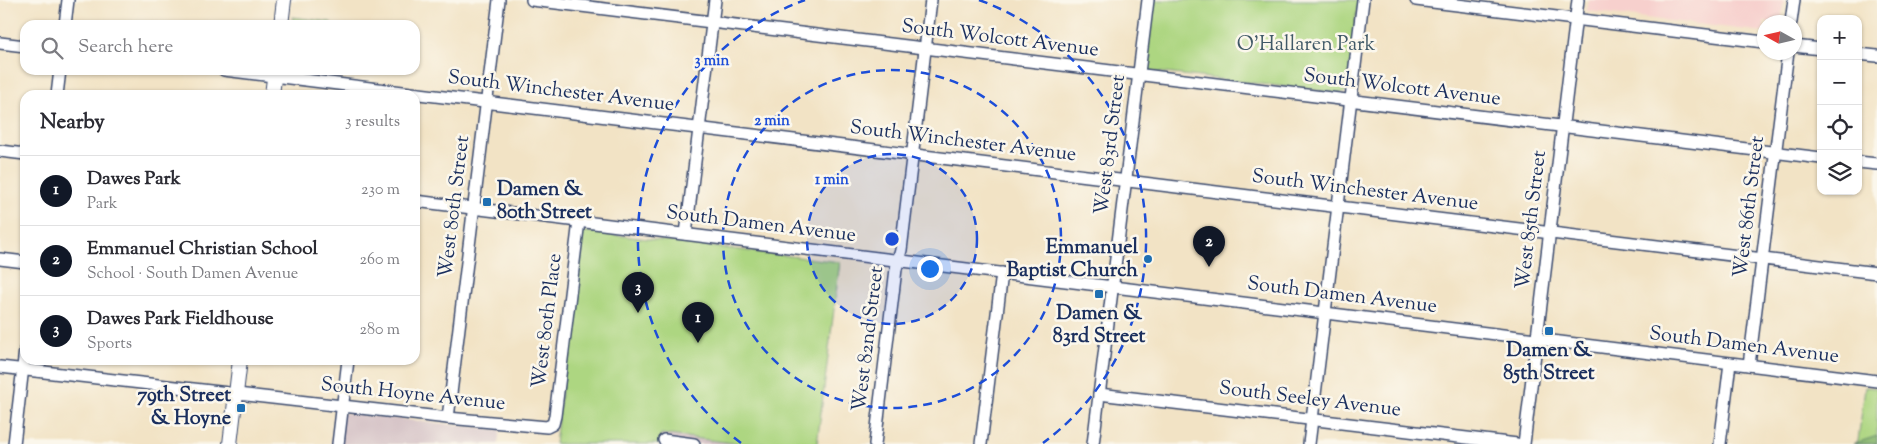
<!DOCTYPE html>
<meta charset="utf-8">
<style>
:root{--surface:#fff;--page:#f2f2f3;--text:#2b2b33;--muted:#7c7c81;--line:#e1e1e2;--accent:#111827}
body{margin:0;font-family:"Sorts Mill Goudy",serif;background:var(--page);color:var(--text)}
.controls{position:absolute;right:15px;top:15px;display:grid;overflow:hidden;border-radius:10px;box-shadow:0 1px 4px #0004}
.controls button{width:45px;height:45px;display:grid;place-items:center;padding:0;border:0;border-bottom:1px solid var(--line);background:var(--surface);color:var(--text);font:25px sans-serif}
.compass{position:absolute;left:1757px;top:15px;width:45px;height:45px;border-radius:50%;background:var(--surface);box-shadow:0 1px 4px #0004;rotate:278deg}
.you{position:absolute;left:929px;top:268px;width:18px;height:18px;margin:-12px;border:4px solid #fff;border-radius:50%;background:#1a73e8;box-shadow:0 0 0 8px #1a73e833}
.badge{display:grid;place-items:center;width:32px;height:32px;border-radius:50%;background:var(--accent);color:#fff;font-size:16px;font-weight:700}
.pin{position:absolute;translate:-50% -41px;filter:drop-shadow(0 1px 2px #0008)}
.pin::after{content:'';position:absolute;top:26px;width:18px;height:15px;background:inherit;clip-path:polygon(0 0,100% 0,50% 100%)}
.list{margin:0;padding:0;list-style:none}
h2{display:flex;justify-content:space-between;align-items:center;height:65px;margin:0;padding:0 20px;font-size:21px}
h2 small{font-size:16px;font-weight:400;color:var(--muted)}
.list li{display:grid;grid-template-columns:32px 1fr auto;gap:15px;align-items:center;box-sizing:border-box;height:70px;padding:0 20px;border-top:1px solid var(--line)}
.list b{display:block;font-size:19px;white-space:nowrap}
.list p{margin:0;font-size:16px;white-space:nowrap;color:var(--muted)}
.list em{font-size:16px;font-style:normal;color:var(--muted)}
.icon{flex:none;width:28px;height:28px;fill:none;stroke:currentColor;stroke-width:2;stroke-linecap:round;stroke-linejoin:round}
.map{position:relative;flex:none;width:1877px;height:444px;overflow:hidden}
.search{position:absolute;background:var(--surface);box-shadow:0 1px 4px #0004;left:20px;top:20px;width:400px;height:55px;display:flex;align-items:center;gap:12px;box-sizing:border-box;padding:0 18px;border-radius:15px;color:var(--muted);font-size:19px}
.panel{position:absolute;background:var(--surface);box-shadow:0 1px 4px #0004;left:20px;top:90px;width:400px;height:275px;border-radius:15px}
.map>svg:first-child{display:block}
.built{fill:#f7d0cd}
.industrial{fill:#d2bec3}
.green{fill:#add681;stroke:#648270}
.forest{fill:#8ab76f;stroke:#527366}
.lines{fill:none;stroke-linecap:round;stroke-linejoin:round}
.minor-casing{stroke:#3b4a6d;stroke-width:14}
.major-casing{stroke:#3b4a6d;stroke-width:16}
.minor{stroke:#fff;stroke-width:11}
.major{stroke:#fff;stroke-width:14}
.ring{fill:none;stroke:#1d4ed8;stroke-width:2.5;stroke-dasharray:9 6}
.poi-dot{fill:#1f6fb2;stroke:#fbf7ec;stroke-width:2}
.labels{text-anchor:middle;dominant-baseline:central;stroke-width:5;stroke-linejoin:round;paint-order:stroke}
.street-label{font-size:20px;fill:#1b2f5e;stroke:#fbf7ec}
.park-label{font-size:20px;fill:#405967;stroke:#fbf7ec}
.poi-label{font-size:20px;font-weight:bold;fill:#1b2f5e;stroke:#fbf7ec;text-anchor:end}
.centre{fill:#1d4ed8;stroke:#fbf7ec;stroke-width:2.5}
.ring-label{font-size:15px;text-anchor:middle;font-weight:bold;fill:#1d4ed8;stroke:#fbf7ec;stroke-width:5;stroke-linejoin:round;paint-order:stroke}
</style>
<div class="map">
<svg width="1877" height="444" viewBox="0 0 1877 444">
<rect width="100%" height="100%" fill="#fbf7ec"/>
<filter id="ink" filterUnits="userSpaceOnUse"><feTurbulence type="fractalNoise" baseFrequency=".02" numOctaves="2"/><feDisplacementMap in="SourceGraphic" scale="10" xChannelSelector="R" yChannelSelector="G"/><feConvolveMatrix kernelMatrix="1 2 1 2 8 2 1 2 1" color-interpolation-filters="sRGB"/></filter>
<filter id="wash" filterUnits="userSpaceOnUse"><feTurbulence type="fractalNoise" baseFrequency=".0096" numOctaves="4" result="noise"/><feDisplacementMap in="SourceGraphic" scale="20" xChannelSelector="R" yChannelSelector="G"/><feGaussianBlur stdDeviation="1.12" result="paint"/><feColorMatrix in="noise" values="0 0 0 0 0 0 0 0 0 0 0 0 0 0 0 0 0 1.4 0 .05"/><feComposite in="paint" operator="in"/></filter>
<g filter="url(#wash)">
<rect width="100%" height="100%" fill="#f2e3c5"/>
<polygon class="built" points="1589,0 1784,0 1781,22 1764,22 1764,32 1587,11"/>
<g class="industrial">
<polygon points="335,412 500,430 498,444 331,444"/>
<polygon points="661,434 741,444 659,444"/>
</g>
<g class="green">
<polygon points="1151,0 1358,0 1347,90 1345,92 1340,93 1147,71 1144,69"/>
<polygon points="293,17 331,22 331,25 292,25"/>
<polygon points="581,231 840,262 817,444 741,444 661,434 659,444 555,444"/>
<polygon points="1865,387 1877,388 1877,444 1853,444 1858,441"/>
</g>
<polygon class="forest" points="1877,436 1877,444 1853,444"/>
</g>
<g filter="url(#ink)">
<g class="lines">
<g class="minor-casing">
<g id="minor">
<polyline points="532,0 1821,158"/>
<polyline points="1416,0 1764,42"/>
<polyline points="1791,22 1794,0"/>
<polyline points="65,25 68,0"/>
<polyline points="0,43 25,46"/>
<polyline points="1794,46 1821,49"/>
<polyline points="1858,54 1877,56"/>
<polyline points="224,70 1877,273"/>
<polyline points="57,95 60,70"/>
<polyline points="0,151 25,154"/>
<polyline points="1858,162 1877,164"/>
<polyline points="415,201 1877,381"/>
<polyline points="686,234 715,0"/>
<polyline points="0,259 25,262"/>
<polyline points="1749,365 1788,52"/>
<polyline points="0,367 448,418 547,427 553,424 555,416 579,221"/>
<polyline points="1099,394 1517,444"/>
<polyline points="448,418 499,0"/>
<polyline points="664,440 694,444"/>
<polyline points="14,444 25,350"/>
<polyline points="338,444 348,360"/>
<polyline points="875,444 896,269 901,250 931,0"/>
<polyline points="981,444 1002,273"/>
<polyline points="1093,444 1148,0"/>
<polyline points="1309,444 1363,0"/>
<polyline points="1524,444 1578,0"/>
<polyline points="1720,444 1730,363"/>
</g>
</g>
<g class="major-casing">
<g id="major">
<polyline points="281,25 284,0"/>
<polyline points="272,95 275,70"/>
<polyline points="230,444 240,360"/>
</g>
</g>
<use href="#minor" class="minor"/>
<use href="#major" class="major"/>
</g>
</g>
<circle cx="892" cy="239" r="85" fill="#1d4ed8" fill-opacity=".12"/>
<g class="ring">
<circle cx="892" cy="239" r="85"/>
<circle cx="892" cy="239" r="169"/>
<path d="M741 443A254 254 0 0 1 805 0M979 0A254 254 0 0 1 1043 443"/>
</g>
<g class="poi-dot">
<rect x="482" y="197" width="10" height="10" rx="2.5"/>
<circle cx="1148" cy="259" r="5"/>
<rect x="1094" y="289" width="10" height="10" rx="2.5"/>
<rect x="1544" y="326" width="10" height="10" rx="2.5"/>
<rect x="236" y="403" width="10" height="10" rx="2.5"/>
</g>
<g class="labels">
<g class="street-label">
<text transform="translate(1000 39) rotate(7)">South Wolcott Avenue</text>
<text transform="translate(1402 88) rotate(7)">South Wolcott Avenue</text>
<text transform="translate(561 92) rotate(7)">South Winchester Avenue</text>
<text transform="translate(963 142) rotate(7)">South Winchester Avenue</text>
<text transform="translate(1111 145) rotate(-83)">West 83rd Street</text>
<text transform="translate(1365 191) rotate(7)">South Winchester Avenue</text>
<text transform="translate(455 207) rotate(-83)">West 80th Street</text>
<text transform="translate(1750 207) rotate(-83)">West 86th Street</text>
<text transform="translate(1532 220) rotate(-83)">West 85th Street</text>
<text transform="translate(761 225) rotate(7)">South Damen Avenue</text>
<text transform="translate(1342 296) rotate(7)">South Damen Avenue</text>
<text transform="translate(548 321) rotate(-83)">West 80th Place</text>
<text transform="translate(869 339) rotate(-83)">West 82nd Street</text>
<text transform="translate(1744 346) rotate(7)">South Damen Avenue</text>
<text transform="translate(413 395) rotate(6)">South Hoyne Avenue</text>
<text transform="translate(1310 400) rotate(7)">South Seeley Avenue</text>
</g>
<g class="park-label">
<text x="1306" y="45">O'Hallaren Park</text>
</g>
<g class="poi-label">
<text x="497" y="190" text-anchor="start">Damen &amp;<tspan x="497" dy="23">80th Street</tspan></text>
<text x="1138" y="248">Emmanuel<tspan x="1138" dy="23">Baptist Church</tspan></text>
<text x="1099" y="314" text-anchor="middle">Damen &amp;<tspan x="1099" dy="23">83rd Street</tspan></text>
<text x="1549" y="351" text-anchor="middle">Damen &amp;<tspan x="1549" dy="23">85th Street</tspan></text>
<text x="231" y="396">79th Street<tspan x="231" dy="23">&amp; Hoyne</tspan></text>
</g>
</g>
<circle cx="892" cy="239" r="8" class="centre"/>
<g class="ring-label">
<text x="712" y="65">3 min</text>
<text x="772" y="125">2 min</text>
<text x="832" y="184">1 min</text>
</g>
</svg>
<div class="controls">
<button>+</button>
<button>−</button>
<button><svg class="icon" aria-label="locate" viewBox="0 0 24 24"><circle cx="12" cy="12" r="6"/><path d="M12 2v4M12 18v4M2 12h4M18 12h4"/></svg></button>
<button><svg class="icon" aria-label="layers" viewBox="0 0 24 24"><path d="M12 4l9 5-9 5-9-5zM3 14l9 5 9-5"/></svg></button>
</div>
<svg class="compass" viewBox="-18 -18 36 36"><path d="M0-13l5 13h-10z" fill="#e53935"/><path d="M0 13l5-13h-10z" fill="#7c7c81"/></svg>
<div class="you"></div>
<div class="pin badge" style="left:698px;top:343px">1</div>
<div class="pin badge" style="left:1209px;top:267px">2</div>
<div class="pin badge" style="left:638px;top:313px">3</div>
<div class="search"><svg class="icon" aria-label="search" viewBox="0 0 24 24"><circle cx="10" cy="10" r="6"/><path d="M15 15l6 6"/></svg>Search here</div>
<section class="panel">
<h2>Nearby<small>3 results</small></h2>
<ul class="list">
<li><span class="badge">1</span><div><b>Dawes Park</b><p>Park</p></div><em>230 m</em></li>
<li><span class="badge">2</span><div><b>Emmanuel Christian School</b><p>School · South Damen Avenue</p></div><em>260 m</em></li>
<li><span class="badge">3</span><div><b>Dawes Park Fieldhouse</b><p>Sports</p></div><em>280 m</em></li>
</ul>
</section>
</div>
